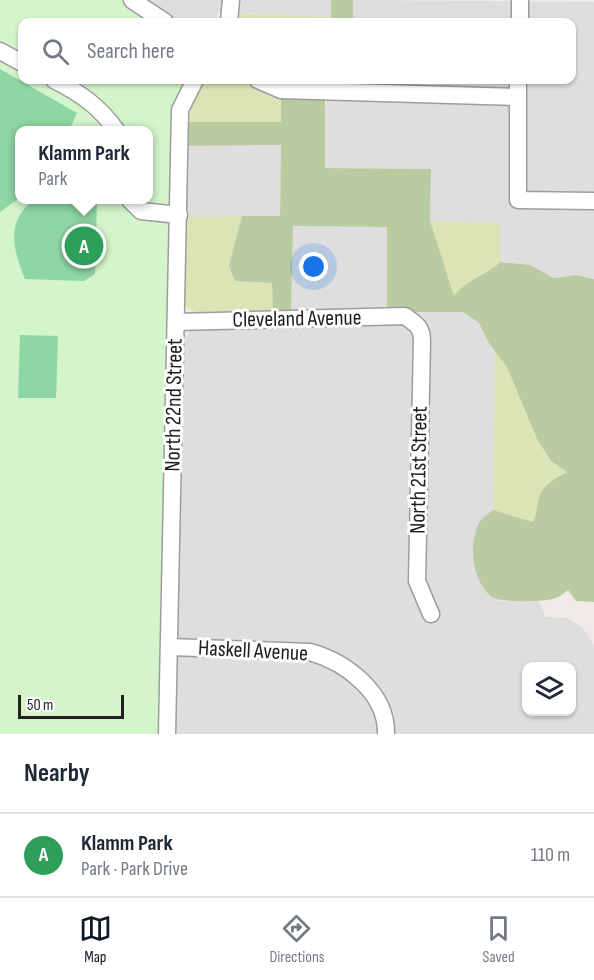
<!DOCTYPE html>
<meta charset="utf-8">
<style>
:root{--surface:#fff;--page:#f2f2f3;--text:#1f2937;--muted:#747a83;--line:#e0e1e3;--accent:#111827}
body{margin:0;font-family:"Sofia Sans Condensed",sans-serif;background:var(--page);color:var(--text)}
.controls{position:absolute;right:18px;bottom:18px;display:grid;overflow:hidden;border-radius:12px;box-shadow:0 2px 4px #0004}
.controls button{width:54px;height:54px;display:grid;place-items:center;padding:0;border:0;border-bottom:2px solid var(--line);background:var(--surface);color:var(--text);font:30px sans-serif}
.scale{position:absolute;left:18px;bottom:15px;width:106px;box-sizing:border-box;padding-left:6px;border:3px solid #202020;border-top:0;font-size:16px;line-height:21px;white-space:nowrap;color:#202020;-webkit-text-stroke:4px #fff;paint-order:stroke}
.you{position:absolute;left:314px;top:267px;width:21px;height:21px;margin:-15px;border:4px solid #fff;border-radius:50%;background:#1a73e8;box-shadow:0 0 0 9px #1a73e833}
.badge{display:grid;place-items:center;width:39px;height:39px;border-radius:50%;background:var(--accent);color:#fff;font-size:20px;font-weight:700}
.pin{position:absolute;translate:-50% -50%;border:3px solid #fff;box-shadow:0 2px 6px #0006}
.popup{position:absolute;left:15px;top:126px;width:138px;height:78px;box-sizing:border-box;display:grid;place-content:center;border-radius:12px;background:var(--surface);filter:drop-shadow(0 2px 4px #0005);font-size:20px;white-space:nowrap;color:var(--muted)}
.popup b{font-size:22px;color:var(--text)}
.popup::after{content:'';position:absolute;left:50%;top:100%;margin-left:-12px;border:12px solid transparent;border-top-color:var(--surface)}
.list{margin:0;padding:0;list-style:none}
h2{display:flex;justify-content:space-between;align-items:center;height:78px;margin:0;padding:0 24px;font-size:26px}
h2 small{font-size:20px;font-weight:400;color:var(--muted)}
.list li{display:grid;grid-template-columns:39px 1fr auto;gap:18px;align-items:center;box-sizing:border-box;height:84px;padding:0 24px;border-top:2px solid var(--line)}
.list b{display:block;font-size:22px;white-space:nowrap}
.list p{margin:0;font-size:20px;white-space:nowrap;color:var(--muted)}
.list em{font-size:20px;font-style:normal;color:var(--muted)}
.icon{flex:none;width:33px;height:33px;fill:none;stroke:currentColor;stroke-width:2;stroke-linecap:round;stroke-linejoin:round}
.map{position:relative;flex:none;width:594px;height:734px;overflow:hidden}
.search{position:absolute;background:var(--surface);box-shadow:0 2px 4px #0004;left:18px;right:18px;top:18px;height:66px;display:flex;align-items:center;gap:15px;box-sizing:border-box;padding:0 21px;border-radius:12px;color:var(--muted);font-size:22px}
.sheet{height:162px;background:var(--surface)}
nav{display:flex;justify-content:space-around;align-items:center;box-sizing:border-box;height:84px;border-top:2px solid var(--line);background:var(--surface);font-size:16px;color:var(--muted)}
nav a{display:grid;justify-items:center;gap:3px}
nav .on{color:var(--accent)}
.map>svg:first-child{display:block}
.residential{fill:#dedede;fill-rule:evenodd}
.grass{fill:#dae4b4}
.forest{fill:#bacba1}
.park{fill:#d4f4cb;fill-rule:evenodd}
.pitch{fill:#8fd6a5}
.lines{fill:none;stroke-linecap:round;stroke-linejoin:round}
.minor-casing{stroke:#9d9d9d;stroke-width:19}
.minor{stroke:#fff;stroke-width:16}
.labels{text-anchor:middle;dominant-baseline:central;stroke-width:6;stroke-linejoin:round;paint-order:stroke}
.street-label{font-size:22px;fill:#202020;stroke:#fff}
</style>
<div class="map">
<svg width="594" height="734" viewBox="0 0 594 734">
<rect width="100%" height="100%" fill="#f0ebe8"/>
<g class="residential">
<polygon points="144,0 331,0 331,17 218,12 216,22 174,22"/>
<polygon points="353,0 594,2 594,279 576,275 554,278 530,265 500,262 500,223 430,221 431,169 325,168 326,82 352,82 352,80 572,80 572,22 353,22"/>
<polygon points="281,145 280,216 186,217 187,146"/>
<path d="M293 226 388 227 387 312H463L479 323 495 350 493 510 480 522 499 601H539L545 617 567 618 583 628 594 645V734H174L183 340 193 328 290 329ZM526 666H572V712H526Z"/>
</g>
<g class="grass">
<polygon points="235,13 331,17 331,22 235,22"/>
<polygon points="204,80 242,80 281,98 281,122 189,122 192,104"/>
<polygon points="242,216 229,266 235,281 273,283 273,311 194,312 183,305 186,217"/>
<path d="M430 221 500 223V262C485 276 465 280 454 297Z"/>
<path d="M495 350 507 367 537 439 551 461 567 472C556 478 542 485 539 498 537 507 537 513 533 522L493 510Z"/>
</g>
<g class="forest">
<rect x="331" y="0" width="22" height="22"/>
<path d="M281 98 325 99V168L431 169 430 221 454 296C467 279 484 277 500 262L530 265 554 278 576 275 594 279V602L576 601 568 590C565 592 561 596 556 598 545 602 501 603 492 597 472 582 468 544 479 523 482 518 488 514 493 510L533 522C537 513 537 507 539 498 542 485 556 478 567 472L551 461 537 439 507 367 489 343 479 323 463 312H387V227L293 226 291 311H273L272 283 235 281 229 266 242 216H280L281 145 187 146 189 122H281Z"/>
</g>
<path class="park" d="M0 0H124L157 22H22V80H186L173 105 171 123 158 734H0ZM20 130H148V200H20Z"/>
<g class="pitch">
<polygon points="0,69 77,113 69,130 20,130 19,198 0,212"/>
<path d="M34 200H97L95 274 84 281 25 279C13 250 5 221 34 200Z"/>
<polygon points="20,335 58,336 56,398 18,398"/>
</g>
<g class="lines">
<g class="minor-casing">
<g id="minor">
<polyline points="132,0 165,22"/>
<polyline points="229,22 231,0"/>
<polyline points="520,22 520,0"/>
<polyline points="0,51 22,63"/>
<path d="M54 80C80 93 99 106 116 130"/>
<polyline points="258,80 281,90 517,97"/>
<polyline points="518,80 518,200 594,201"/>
<polyline points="130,200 141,211 179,215"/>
<path d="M176 322 405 316C416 324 422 327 422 341L417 581 431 614"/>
<path d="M170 647 310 652C346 662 387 693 386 734"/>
<polyline points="167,734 180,110 195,80"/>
</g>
</g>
<use href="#minor" class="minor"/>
</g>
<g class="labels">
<g class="street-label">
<text transform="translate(297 319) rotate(-1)">Cleveland Avenue</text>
<text transform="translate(174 405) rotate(-89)">North 22nd Street</text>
<text transform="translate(419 470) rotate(-89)">North 21st Street</text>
<text transform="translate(253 651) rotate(3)">Haskell Avenue</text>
</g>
</g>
</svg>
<div class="controls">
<button><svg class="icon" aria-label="layers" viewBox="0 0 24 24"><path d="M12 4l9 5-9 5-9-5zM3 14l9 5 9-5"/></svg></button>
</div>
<div class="scale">50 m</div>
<div class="you"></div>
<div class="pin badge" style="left:84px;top:246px;background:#2e9e5b">A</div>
<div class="popup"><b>Klamm Park</b>Park</div>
<div class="search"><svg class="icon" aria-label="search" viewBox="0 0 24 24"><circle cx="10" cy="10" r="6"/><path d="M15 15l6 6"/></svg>Search here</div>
</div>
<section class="sheet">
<h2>Nearby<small></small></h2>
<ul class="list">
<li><span class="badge" style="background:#2e9e5b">A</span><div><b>Klamm Park</b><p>Park · Park Drive</p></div><em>110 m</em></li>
</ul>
</section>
<nav>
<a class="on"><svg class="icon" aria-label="map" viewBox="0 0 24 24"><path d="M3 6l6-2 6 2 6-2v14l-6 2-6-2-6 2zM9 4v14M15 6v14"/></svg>Map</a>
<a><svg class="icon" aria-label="directions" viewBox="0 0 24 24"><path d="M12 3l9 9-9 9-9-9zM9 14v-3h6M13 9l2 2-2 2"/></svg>Directions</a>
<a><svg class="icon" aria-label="saved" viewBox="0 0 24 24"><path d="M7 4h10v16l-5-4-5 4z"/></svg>Saved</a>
</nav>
